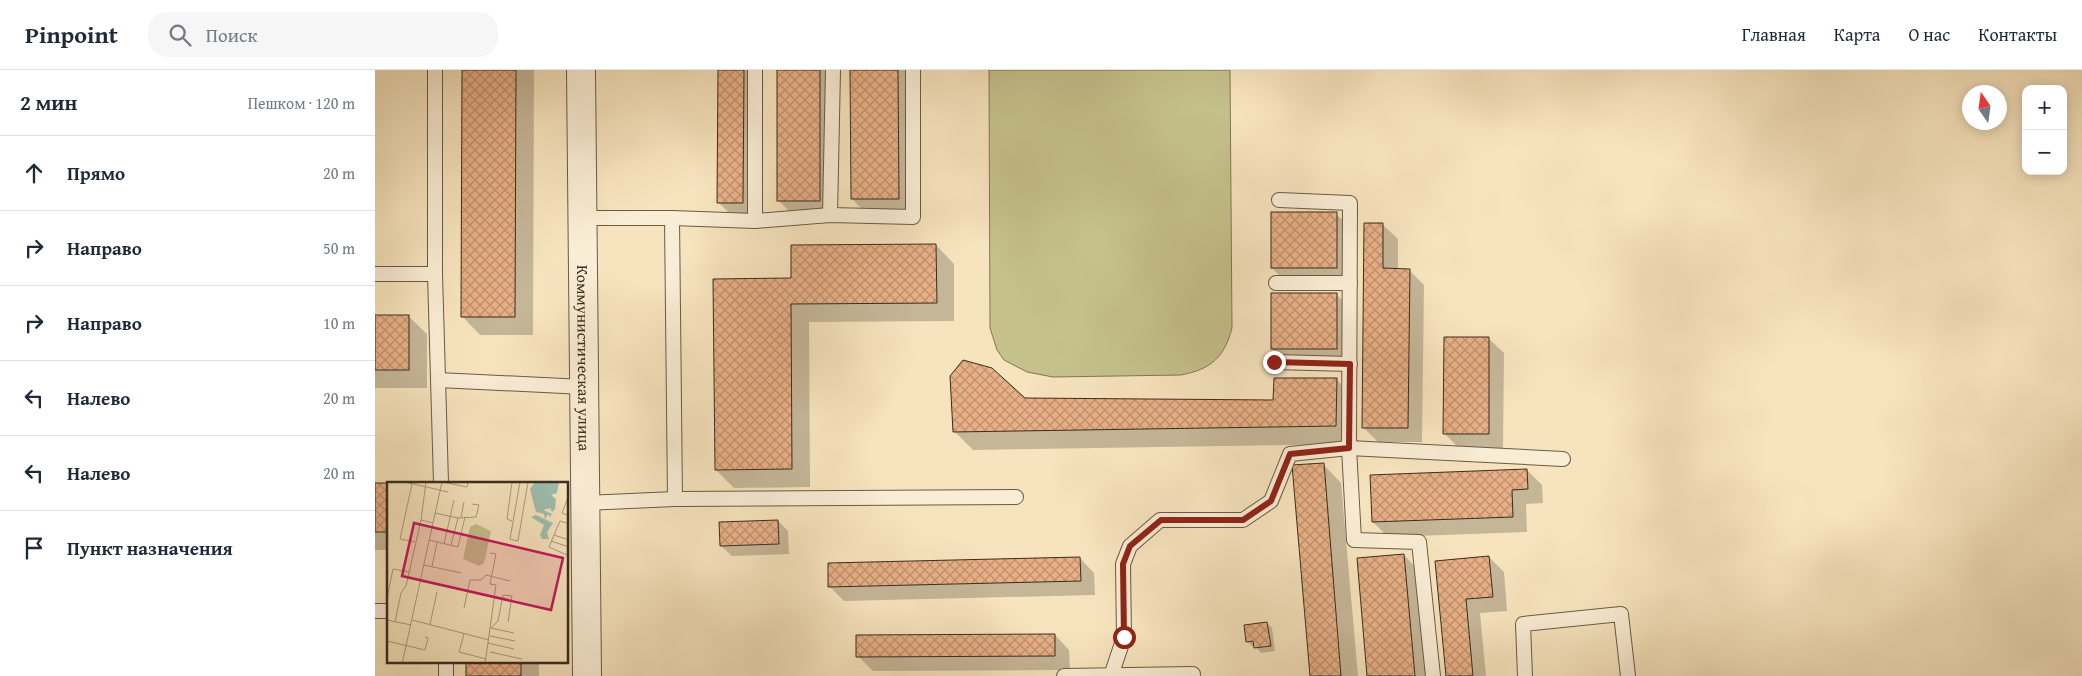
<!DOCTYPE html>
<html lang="ru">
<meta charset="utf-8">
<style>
:root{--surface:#fff;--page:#f6f6f7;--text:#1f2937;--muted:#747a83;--line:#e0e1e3}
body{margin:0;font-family:"Gentium Book Plus",serif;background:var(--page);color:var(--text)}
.controls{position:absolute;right:15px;top:15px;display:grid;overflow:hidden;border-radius:10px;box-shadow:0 2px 12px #0003}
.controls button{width:45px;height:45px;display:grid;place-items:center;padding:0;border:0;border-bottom:1px solid var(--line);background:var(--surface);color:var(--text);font:25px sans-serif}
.compass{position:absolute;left:1587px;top:15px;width:45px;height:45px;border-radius:50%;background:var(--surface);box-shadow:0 2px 12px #0003;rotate:347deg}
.stop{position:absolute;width:15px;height:15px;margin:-11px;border:4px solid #8f2418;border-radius:50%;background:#fff}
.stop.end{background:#8f2418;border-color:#fff;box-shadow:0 1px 5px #0008}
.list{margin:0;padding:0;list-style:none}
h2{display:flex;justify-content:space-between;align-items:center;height:65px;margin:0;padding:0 20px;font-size:21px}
h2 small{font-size:16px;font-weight:400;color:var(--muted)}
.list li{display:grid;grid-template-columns:32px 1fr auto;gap:15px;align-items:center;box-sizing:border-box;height:75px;padding:0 20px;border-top:1px solid var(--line)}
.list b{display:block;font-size:19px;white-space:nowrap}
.list em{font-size:16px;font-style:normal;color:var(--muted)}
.icon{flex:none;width:28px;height:28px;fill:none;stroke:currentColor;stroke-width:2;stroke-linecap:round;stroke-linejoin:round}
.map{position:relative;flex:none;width:1707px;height:606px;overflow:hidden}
header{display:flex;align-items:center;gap:30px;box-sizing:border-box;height:70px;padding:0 25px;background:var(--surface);border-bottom:1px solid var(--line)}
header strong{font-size:24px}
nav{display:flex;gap:28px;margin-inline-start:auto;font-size:18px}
.search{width:350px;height:45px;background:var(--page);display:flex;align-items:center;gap:12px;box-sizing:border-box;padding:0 18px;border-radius:20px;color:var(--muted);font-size:19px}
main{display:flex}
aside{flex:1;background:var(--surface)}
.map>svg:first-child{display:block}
.green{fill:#c5c18c;stroke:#807754}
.shadow{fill:#0003}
.building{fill:url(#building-cross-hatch);stroke:#3a2d1c}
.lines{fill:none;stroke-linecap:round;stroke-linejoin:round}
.service-casing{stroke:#695b44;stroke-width:16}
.tertiary-casing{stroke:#695b44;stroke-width:30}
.service{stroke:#faedd5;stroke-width:14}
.tertiary{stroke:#faedd5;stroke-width:28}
.route{stroke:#8f2418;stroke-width:6}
.labels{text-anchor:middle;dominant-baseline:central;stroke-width:5;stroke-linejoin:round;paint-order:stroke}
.street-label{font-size:16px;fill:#3a2d1c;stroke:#faedd5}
.inset-road{fill:none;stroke:#ab9b7d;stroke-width:1}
.view{fill:#c2185b;fill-opacity:0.15;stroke:#c2185b;stroke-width:2.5}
.inset-edge{fill:none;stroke:#3a2d1c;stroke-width:2.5}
</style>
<header>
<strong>Pinpoint</strong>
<div class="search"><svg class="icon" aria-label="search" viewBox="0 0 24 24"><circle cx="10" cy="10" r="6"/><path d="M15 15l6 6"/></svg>Поиск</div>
<nav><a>Главная</a><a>Карта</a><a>О нас</a><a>Контакты</a></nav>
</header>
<main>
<aside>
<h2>2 мин<small>Пешком · 120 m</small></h2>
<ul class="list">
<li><svg class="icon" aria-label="ahead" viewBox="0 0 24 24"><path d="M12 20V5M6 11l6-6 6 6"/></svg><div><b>Прямо</b></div><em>20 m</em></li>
<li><svg class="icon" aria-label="right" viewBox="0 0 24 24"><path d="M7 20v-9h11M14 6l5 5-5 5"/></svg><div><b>Направо</b></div><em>50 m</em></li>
<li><svg class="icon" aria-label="right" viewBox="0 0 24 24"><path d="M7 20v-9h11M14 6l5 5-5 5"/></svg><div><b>Направо</b></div><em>10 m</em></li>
<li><svg class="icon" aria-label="left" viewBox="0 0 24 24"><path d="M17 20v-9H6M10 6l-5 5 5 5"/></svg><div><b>Налево</b></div><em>20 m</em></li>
<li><svg class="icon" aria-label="left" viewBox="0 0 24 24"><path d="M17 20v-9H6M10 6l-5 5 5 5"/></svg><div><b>Налево</b></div><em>20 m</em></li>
<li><svg class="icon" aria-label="arrive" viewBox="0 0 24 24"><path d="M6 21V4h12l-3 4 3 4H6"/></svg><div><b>Пункт назначения</b></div></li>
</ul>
</aside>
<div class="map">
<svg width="1707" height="606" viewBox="0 0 1707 606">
<defs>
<pattern id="building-cross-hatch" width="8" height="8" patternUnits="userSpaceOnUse" patternTransform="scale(1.25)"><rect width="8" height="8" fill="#e9b086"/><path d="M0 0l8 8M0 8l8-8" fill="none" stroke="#be906d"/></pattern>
</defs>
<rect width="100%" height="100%" fill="#f7e4be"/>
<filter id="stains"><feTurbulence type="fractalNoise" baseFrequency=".004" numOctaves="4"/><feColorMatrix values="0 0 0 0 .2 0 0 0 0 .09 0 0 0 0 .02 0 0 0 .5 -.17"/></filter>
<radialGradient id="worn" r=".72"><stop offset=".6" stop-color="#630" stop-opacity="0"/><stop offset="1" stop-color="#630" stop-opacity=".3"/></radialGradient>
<path class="green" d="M614 0H855L857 258C849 288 836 299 806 305L678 307 652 302 629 290 622 280 615 258Z"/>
<g class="shadow">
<polygon points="88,0 159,0 158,265 105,265 87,246"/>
<polygon points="345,0 383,0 382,148 358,147 343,132"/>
<polygon points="404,0 463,0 463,149 422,149 403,130"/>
<polygon points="476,0 541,0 542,147 495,147 477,129"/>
<polygon points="961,144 976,158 976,213 912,213 897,198"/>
<polygon points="1008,155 1023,169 1023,200 1034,200 1049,215 1047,372 1003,372 988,357"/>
<polygon points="561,175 579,194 579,251 434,252 435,417 359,418 341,400 417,209"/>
<polygon points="961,224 976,239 976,294 912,293 897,279"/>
<polygon points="0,246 33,246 52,264 52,318 0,318"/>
<polygon points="1114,269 1129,283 1128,378 1084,378 1069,363"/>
<polygon points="962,310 980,328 979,374 598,380 580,362 650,329 900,331"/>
<polygon points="948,394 966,413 983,606 936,606"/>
<polygon points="1152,400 1167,415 1168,433 1151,434 1152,462 1013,467 998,452"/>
<rect x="0" y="415" width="14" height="65"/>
<polygon points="403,451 413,461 414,484 357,486 346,476"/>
<polygon points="1029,485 1047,504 1056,606 993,606"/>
<polygon points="1114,487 1129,502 1132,541 1105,543 1111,606 1072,606 1061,492"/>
<polygon points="705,488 719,503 720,525 469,531 454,516"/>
<polygon points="892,553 897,558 900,581 886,583 880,576 877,576 872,571"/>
<polygon points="680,565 694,580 695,600 498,601 483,586"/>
<rect x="92" y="592" width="72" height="14"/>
</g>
<g class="building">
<polygon points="87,0 141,0 140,247 86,247"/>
<polygon points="343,0 369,0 368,133 342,133"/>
<rect x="402" y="0" width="43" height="131"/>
<polygon points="475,0 523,0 524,129 476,129"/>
<rect x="896" y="142" width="66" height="56"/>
<polygon points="989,153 1008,153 1008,198 1035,199 1033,358 987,358"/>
<polygon points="561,174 562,233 416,234 417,399 340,400 338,209 416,208 416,175"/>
<rect x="896" y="223" width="66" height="56"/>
<rect x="0" y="245" width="34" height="55"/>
<polygon points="1069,267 1114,267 1114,364 1068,364"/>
<polygon points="588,290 617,298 650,328 898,330 899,308 962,308 961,356 578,362 575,306"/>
<polygon points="949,393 966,606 935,606 917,395"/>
<polygon points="1152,399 1153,419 1137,420 1138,447 997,452 995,405"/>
<polygon points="0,413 30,413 14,413 14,462 0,462"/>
<polygon points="403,450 404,474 345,476 344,452"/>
<polygon points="1029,484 1040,606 992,606 982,488"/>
<polygon points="1114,486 1118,527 1091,529 1098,606 1071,606 1060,491"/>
<polygon points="705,487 706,511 453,517 453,493"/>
<polygon points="892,552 896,576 879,578 878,571 871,572 869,555"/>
<polygon points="680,564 680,586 481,587 481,565"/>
<rect x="91" y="592" width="55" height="14"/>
</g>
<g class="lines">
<g class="service-casing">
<g id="service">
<polyline points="60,0 60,204 66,413"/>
<polyline points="904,130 975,133 974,378 979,470 1044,472 1058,606"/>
<polyline points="455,145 458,0"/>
<polyline points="208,148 297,148 380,151 455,145 538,147 538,0"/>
<polyline points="297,148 300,429"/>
<polyline points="380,151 380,0"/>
<polyline points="0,204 60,204"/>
<polyline points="901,213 975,213"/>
<polyline points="899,292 975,294"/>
<polyline points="63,310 209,317"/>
<polyline points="210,433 300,429 641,427"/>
<polyline points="0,541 14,541"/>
<polyline points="71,592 71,606"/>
<polyline points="689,606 818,604"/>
<polyline points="736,606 749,567 748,494 755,476 785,450 868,450 896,431 915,384 974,378 1188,389"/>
<polyline points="1150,606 1148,554 1246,544 1253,606"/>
</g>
</g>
<g class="tertiary-casing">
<g id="tertiary">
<path id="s1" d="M206 0 212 606"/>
</g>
</g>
<use href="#service" class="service"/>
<use href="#tertiary" class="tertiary"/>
</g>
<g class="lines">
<polyline class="route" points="749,567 748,494 755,476 786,450 868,450 896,431 915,384 974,378 975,294 899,292"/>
</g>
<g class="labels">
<g class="street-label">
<text stroke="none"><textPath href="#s1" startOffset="288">Коммунистическая улица</textPath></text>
</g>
</g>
<g transform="translate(12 412)">
<rect width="181" height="181" fill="#f7e4be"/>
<path d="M89 42 104 49 97 81 92 84 76 77 83 45Z" fill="#c5c18c"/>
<path d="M148 0H172L170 11 164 13 169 17 168 27 165 30 163 26 156 28 165 32 163 35 161 32 158 37 157 32 149 30 143 7ZM149 33 166 41 160 50 162 57H155L153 53 157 43 144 35Z" fill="#9dbfb0"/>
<path class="inset-road" d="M18 0 61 10M56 0 80 5 81 0M125 0 120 37 125 39M133 0 123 57 131 59 141 0M25 2 13 57 28 60M182 13 175 31 182 34M48 31 71 36 89 35 92 23 85 22M74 35 77 20M34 38 39 0M182 42 173 39 162 65 182 74M167 53 182 58M42 58 71 65 78 35M164 59 182 65M57 62 67 18M64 63 71 36M37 83 74 91M45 85 50 60M33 99 86 110M0 117 6 87 23 90M77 126 83 98H94L99 93 123 99M0 138 24 143M25 138 102 158M8 140 14 111 19 104 34 38 46 41M43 142 50 110M104 146 111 139 116 113 125 114 121 140M104 146 127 151M77 152 72 170 99 177M103 154 128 159M0 159 38 168 41 156 38 155M101 161 127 167M103 170 135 177M15 182 55 0M98 182 109 103 103 102 109 72 103 71"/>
<path class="view" d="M27 41 176 76 164 128 15 94Z"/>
<rect width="181" height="181" class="inset-edge"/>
</g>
<rect width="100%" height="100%" filter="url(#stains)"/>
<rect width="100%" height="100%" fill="url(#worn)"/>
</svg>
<div class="controls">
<button>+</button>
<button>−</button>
</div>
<svg class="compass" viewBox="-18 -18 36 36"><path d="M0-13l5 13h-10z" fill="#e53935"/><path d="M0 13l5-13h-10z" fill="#747a83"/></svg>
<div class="stop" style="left:749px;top:567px"></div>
<div class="stop end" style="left:899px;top:292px"></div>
</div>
</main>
